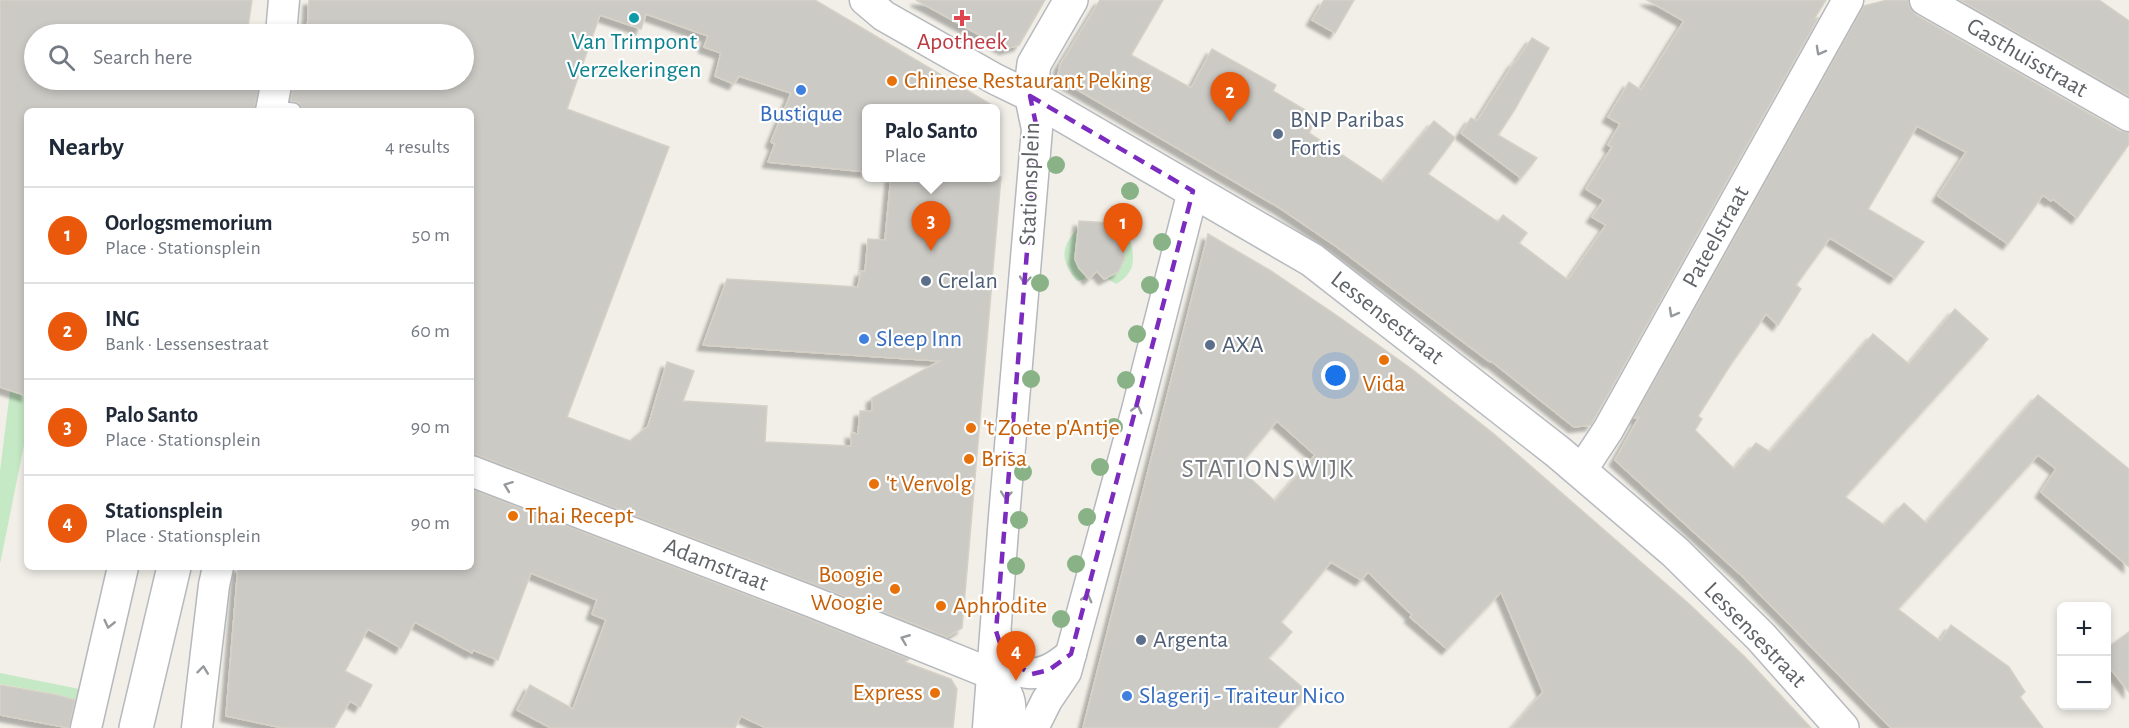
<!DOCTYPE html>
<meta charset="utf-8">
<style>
:root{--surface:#fff;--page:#f6f6f7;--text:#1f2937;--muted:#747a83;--line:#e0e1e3;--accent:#ea580c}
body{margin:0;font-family:"Alegreya Sans",sans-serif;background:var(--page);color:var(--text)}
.controls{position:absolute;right:18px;bottom:18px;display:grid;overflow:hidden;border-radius:9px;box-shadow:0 3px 9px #0003}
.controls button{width:54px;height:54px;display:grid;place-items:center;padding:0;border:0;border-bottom:2px solid var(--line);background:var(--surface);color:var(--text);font:30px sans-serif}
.you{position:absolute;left:1336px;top:376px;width:21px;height:21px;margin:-15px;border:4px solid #fff;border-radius:50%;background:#1a73e8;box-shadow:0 0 0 9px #1a73e833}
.badge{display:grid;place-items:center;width:39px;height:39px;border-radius:50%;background:var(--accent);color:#fff;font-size:20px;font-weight:700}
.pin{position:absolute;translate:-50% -50px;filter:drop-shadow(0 2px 3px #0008)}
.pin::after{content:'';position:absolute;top:32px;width:21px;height:18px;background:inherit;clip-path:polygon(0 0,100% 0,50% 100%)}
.popup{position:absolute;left:862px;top:104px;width:138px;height:78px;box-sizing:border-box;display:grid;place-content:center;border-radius:9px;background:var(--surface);filter:drop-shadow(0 2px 4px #0005);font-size:20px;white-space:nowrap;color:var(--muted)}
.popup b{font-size:22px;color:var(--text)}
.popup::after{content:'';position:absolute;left:50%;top:100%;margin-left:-12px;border:12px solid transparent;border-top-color:var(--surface)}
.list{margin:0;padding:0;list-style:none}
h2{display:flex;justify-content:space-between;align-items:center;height:78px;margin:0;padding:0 24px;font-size:26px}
h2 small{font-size:20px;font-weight:400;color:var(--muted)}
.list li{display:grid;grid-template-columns:39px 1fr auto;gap:18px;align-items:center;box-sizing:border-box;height:96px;padding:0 24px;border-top:2px solid var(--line)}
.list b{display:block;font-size:22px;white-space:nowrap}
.list p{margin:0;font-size:20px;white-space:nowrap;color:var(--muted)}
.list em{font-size:20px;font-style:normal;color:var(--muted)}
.icon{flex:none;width:33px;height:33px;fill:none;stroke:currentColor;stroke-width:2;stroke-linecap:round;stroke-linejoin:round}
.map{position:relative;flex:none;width:2129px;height:728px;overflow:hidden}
.search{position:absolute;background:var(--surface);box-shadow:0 3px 9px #0003;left:24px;top:24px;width:450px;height:66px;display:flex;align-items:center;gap:15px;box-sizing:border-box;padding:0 21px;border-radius:33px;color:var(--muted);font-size:22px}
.panel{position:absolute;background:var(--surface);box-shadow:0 3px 9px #0003;left:24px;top:108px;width:450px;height:462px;border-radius:9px}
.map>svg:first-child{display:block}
.green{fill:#c5e8c5}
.building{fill:#cccac5;stroke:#d6d1c6;stroke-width:1.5;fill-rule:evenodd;filter:url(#shadow)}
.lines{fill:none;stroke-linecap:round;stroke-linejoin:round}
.lane-casing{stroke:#b5b8bc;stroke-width:18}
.street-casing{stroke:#b5b8bc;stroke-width:33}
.secondary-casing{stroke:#b6babf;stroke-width:36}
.lane{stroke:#fff;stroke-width:15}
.street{stroke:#fff;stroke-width:30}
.secondary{stroke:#fff;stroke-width:33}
.tree{fill:#89b387}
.oneway{stroke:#979a9d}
.marked{fill:none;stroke:#7b2cbf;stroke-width:4.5;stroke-dasharray:12 8;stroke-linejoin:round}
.culture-dot{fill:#0f9aa8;stroke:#fff;stroke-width:2}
.health-dot{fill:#e0444e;stroke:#fff;stroke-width:2}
.food-dot{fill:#e8710a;stroke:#fff;stroke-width:2}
.shop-dot{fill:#3f7fe0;stroke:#fff;stroke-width:2}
.service-dot{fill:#5c6f8a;stroke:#fff;stroke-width:2}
.labels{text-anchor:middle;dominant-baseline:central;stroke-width:4.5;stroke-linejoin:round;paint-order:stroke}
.culture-label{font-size:24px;fill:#0d838f;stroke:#fff}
.health-label{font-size:24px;fill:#be3a42;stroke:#fff}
.street-label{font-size:24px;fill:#5f6368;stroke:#fff}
.food-label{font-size:24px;fill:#c56008;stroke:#fff;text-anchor:start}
.shop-label{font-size:24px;fill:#366cbe;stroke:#fff;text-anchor:start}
.service-label{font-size:24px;fill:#4e5e75;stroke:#fff;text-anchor:start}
.neighbourhood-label{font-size:26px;letter-spacing:1.5px;fill:#70757a;stroke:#fff}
</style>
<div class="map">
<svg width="2129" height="728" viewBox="0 0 2129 728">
<defs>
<filter id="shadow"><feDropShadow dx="-5.5" dy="5.5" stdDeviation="1.5" flood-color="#0004"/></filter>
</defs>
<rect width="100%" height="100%" fill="#f1efe8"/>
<g class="green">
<path d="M1084 223C1082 245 1065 255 1085 275V279L1077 281C1057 257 1062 243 1084 223Z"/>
<path d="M1119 227C1131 232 1135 254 1132 266 1129 275 1123 280 1116 284L1108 279 1109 276C1131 265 1126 250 1116 231Z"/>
<polygon points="10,391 27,397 27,446 24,445 0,564 0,471"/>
<polygon points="0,673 84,690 80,701 56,694 0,684"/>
</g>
<g class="building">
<polygon points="0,0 252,0 247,34 111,34 69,28 69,34 34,34 34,80 260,80 254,111 27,111 27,396 0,387"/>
<polygon points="309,0 815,0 997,108 867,108 867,172 768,162 775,144 771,142 791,93 739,76 734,84 715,76 721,53 704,47 708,36 646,14 641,29 600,15 567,109 669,147 567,417 630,441 648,426 667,362 694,371 683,401 767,406 765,442 851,446 851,433 858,434 860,411 872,411 872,398 940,361 703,345 727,279 858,287 861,271 865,272 868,239 885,240 891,177 1001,177 962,628 947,637 816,585 477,455 471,454 471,111 303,111 299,103 291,101 294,80 464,80 464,34 307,34"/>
<polygon points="916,0 1045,0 1019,45 1005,49"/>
<polygon points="1100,0 1163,0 1131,55 1191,88 1212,49 1276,85 1273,91 1317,117 1309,133 1383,182 1434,121 1455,138 1428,174 1498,222 1503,215 1527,233 1519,243 1568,280 1606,225 1592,217 1604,200 1586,189 1612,147 1608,145 1620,124 1608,117 1629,82 1641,90 1684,21 1647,0 1826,0 1814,19 1818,18 1593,421 1591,425 1574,427 1491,361 1490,362 1337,247 1278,207 1064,82 1058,75 1060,65"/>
<polygon points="1324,0 1354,0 1335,33 1312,20"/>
<polygon points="1887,0 1908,0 1910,8 1916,15 2120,131 2129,133 2129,144 2077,218 2053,199 2051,201 2043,195 2008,244 1938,196 1966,152 1917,126 1868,209 1924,242 1895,278 1830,238 1796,285 1801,289 1778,325 1766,314 1731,364 1698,416 1702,419 1695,430 1734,469 1756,443 1770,452 1873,334 1909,364 1955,309 1988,339 1845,497 1884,525 1904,503 1926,523 2038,395 2129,469 2129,567 2041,492 2056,469 2038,455 1898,609 1940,641 1951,625 2009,667 2025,692 2020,697 2043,728 1891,728 1742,576 1615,460 1639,417 1634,418 1864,6"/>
<polygon points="1960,0 2099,0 2129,21 2129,96"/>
<polygon points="1532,38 1549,48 1515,109 1498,135 1537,158 1521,178 1461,133 1471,118 1477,121 1514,62 1515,63"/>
<polygon points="1079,221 1112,223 1125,247 1124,260 1118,272 1104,279 1097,271 1089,279 1079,268 1075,259"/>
<path d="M1208 234 1271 271 1339 317 1413 370 1494 434 1688 603 1745 657 1811 728H1512L1543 692 1501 592 1447 649 1410 617 1412 615 1368 572 1361 580 1331 562 1281 622 1292 632 1268 658 1309 693 1277 728H1083ZM1277 421 1315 455 1275 501 1238 467Z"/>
<polygon points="471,489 804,617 909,659 905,662 951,679 957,689 953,728 766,728 741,716 735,728 551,728 517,710 530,685 573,709 606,620 592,614 597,600 531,573 498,660 473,650 472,653 415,622 401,648 368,629 345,671 372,685 360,707 350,701 334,728 283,728 226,716 238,567 471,567"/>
<polygon points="2129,632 2129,692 2106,663 2106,649"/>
<polygon points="0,685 57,695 75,700 69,728 0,715"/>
</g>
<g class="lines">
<g class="lane-casing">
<polyline id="lane" points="271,109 293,111"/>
</g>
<g class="street-casing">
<g id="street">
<polyline points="865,0 884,16 995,79 1030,96 1037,129 1004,517 988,728"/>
<polyline points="1925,0 2129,116"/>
<polyline points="281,34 284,0"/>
<polyline points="271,111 277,80"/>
<path d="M471 471 810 601 992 674C1010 693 1013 702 1009 728"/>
<polyline points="1581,471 1608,430 1848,0"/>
<path d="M996 634C1007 680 1038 684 1071 654"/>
<polyline points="86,728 123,567"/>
<polyline points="197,728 214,585 218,567"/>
<polyline points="1033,728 1047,700 1066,672 1137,410 1193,191"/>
</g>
</g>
<g class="secondary-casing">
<g id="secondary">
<polyline points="1071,0 1034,64 1030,96 1312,260 1558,452 1675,552 1761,637 1842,728"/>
<polyline points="136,728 174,567"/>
</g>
</g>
<use href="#lane" class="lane"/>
<use href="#street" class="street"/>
<use href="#secondary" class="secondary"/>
</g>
<g class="tree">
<circle cx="1056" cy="165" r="9"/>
<circle cx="1130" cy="191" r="9"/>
<circle cx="1162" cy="242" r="9"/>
<circle cx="1040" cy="283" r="9"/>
<circle cx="1150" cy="285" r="9"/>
<circle cx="1137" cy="334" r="9"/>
<circle cx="1031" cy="379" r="9"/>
<circle cx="1126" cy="380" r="9"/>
<circle cx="1114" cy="427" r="9"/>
<circle cx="1100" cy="467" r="9"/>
<circle cx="1023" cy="472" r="9"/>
<circle cx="1087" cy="517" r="9"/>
<circle cx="1019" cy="520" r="9"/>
<circle cx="1076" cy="564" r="9"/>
<circle cx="1016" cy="566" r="9"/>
<circle cx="1061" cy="619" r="9"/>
</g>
<defs><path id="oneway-chevron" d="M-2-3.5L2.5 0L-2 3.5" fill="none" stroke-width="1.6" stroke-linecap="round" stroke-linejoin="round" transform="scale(1.5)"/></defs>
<g class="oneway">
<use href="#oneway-chevron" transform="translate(1820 51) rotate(119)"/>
<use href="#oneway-chevron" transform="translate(1025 280) rotate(95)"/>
<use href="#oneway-chevron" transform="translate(1673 313) rotate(119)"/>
<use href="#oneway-chevron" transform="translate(1137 409) rotate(-75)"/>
<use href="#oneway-chevron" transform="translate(508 486) rotate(-159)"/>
<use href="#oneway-chevron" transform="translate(1006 495) rotate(95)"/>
<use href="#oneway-chevron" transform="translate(1087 598) rotate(-75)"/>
<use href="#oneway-chevron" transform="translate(109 624) rotate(103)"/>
<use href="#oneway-chevron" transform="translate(905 639) rotate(-158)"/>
<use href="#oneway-chevron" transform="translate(203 670) rotate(-83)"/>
</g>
<path class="marked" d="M1030 96 1193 191 1071 654 1049 670 1032 674 1005 659 996 631 1037 129Z"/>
<circle class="culture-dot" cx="634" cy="18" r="6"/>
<path class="health-dot" d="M959 9h6v6h6v6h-6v6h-6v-6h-6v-6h6z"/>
<g class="food-dot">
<circle cx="892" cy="81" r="6"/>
<circle cx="1384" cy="360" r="6"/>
<circle cx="971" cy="428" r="6"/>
<circle cx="969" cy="459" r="6"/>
<circle cx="874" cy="484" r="6"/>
<circle cx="513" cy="516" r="6"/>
<circle cx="895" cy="589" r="6"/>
<circle cx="941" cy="606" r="6"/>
<circle cx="935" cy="693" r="6"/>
</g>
<g class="shop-dot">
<circle cx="801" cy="90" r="6"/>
<circle cx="864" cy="339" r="6"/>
<circle cx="1127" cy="696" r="6"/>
</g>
<g class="service-dot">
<circle cx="1278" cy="134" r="6"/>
<circle cx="926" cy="281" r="6"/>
<circle cx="1210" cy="345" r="6"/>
<circle cx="1141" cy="640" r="6"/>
</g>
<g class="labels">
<g class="culture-label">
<text x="634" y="42">Van Trimpont<tspan x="634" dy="28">Verzekeringen</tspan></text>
</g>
<g class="health-label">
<text x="962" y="42">Apotheek</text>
</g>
<g class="street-label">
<text transform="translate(2027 58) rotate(30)">Gasthuisstraat</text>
<text transform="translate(1030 184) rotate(-88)">Stationsplein</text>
<text transform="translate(1716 237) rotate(-61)">Pateelstraat</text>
<text transform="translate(1387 318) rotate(38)">Lessensestraat</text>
<text transform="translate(716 565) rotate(21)">Adamstraat</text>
<text transform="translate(1755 635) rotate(46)">Lessensestraat</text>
</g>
<g class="food-label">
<text x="904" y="81">Chinese Restaurant Peking</text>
<text x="1384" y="384" text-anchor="middle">Vida</text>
<text x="983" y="428">'t Zoete p'Antje</text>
<text x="981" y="459">Brisa</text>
<text x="886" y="484">'t Vervolg</text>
<text x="525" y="516">Thai Recept</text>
<text x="883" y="575" text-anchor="end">Boogie<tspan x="883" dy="28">Woogie</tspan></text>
<text x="953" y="606">Aphrodite</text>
<text x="923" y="693" text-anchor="end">Express</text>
</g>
<g class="shop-label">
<text x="801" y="114" text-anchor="middle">Bustique</text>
<text x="876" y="339">Sleep Inn</text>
<text x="1139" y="696">Slagerij - Traiteur Nico</text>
</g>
<g class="service-label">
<text x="1290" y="120">BNP Paribas<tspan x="1290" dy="28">Fortis</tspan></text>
<text x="938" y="281">Crelan</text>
<text x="1222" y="345">AXA</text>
<text x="1153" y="640">Argenta</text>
</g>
<g class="neighbourhood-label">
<text x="1268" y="469">STATIONSWIJK</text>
</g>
</g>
</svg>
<div class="controls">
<button>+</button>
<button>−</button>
</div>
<div class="you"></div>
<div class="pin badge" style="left:1123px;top:253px">1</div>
<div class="pin badge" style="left:1230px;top:122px">2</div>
<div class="pin badge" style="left:931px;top:251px">3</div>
<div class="popup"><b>Palo Santo</b>Place</div>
<div class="pin badge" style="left:1016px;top:681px">4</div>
<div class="search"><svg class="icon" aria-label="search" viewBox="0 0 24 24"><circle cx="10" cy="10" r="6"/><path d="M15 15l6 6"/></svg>Search here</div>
<section class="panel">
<h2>Nearby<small>4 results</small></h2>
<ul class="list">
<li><span class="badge">1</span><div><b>Oorlogsmemorium</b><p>Place · Stationsplein</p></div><em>50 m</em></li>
<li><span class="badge">2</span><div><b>ING</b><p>Bank · Lessensestraat</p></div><em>60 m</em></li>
<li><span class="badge">3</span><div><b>Palo Santo</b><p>Place · Stationsplein</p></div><em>90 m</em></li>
<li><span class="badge">4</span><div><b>Stationsplein</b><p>Place · Stationsplein</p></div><em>90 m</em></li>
</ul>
</section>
</div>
